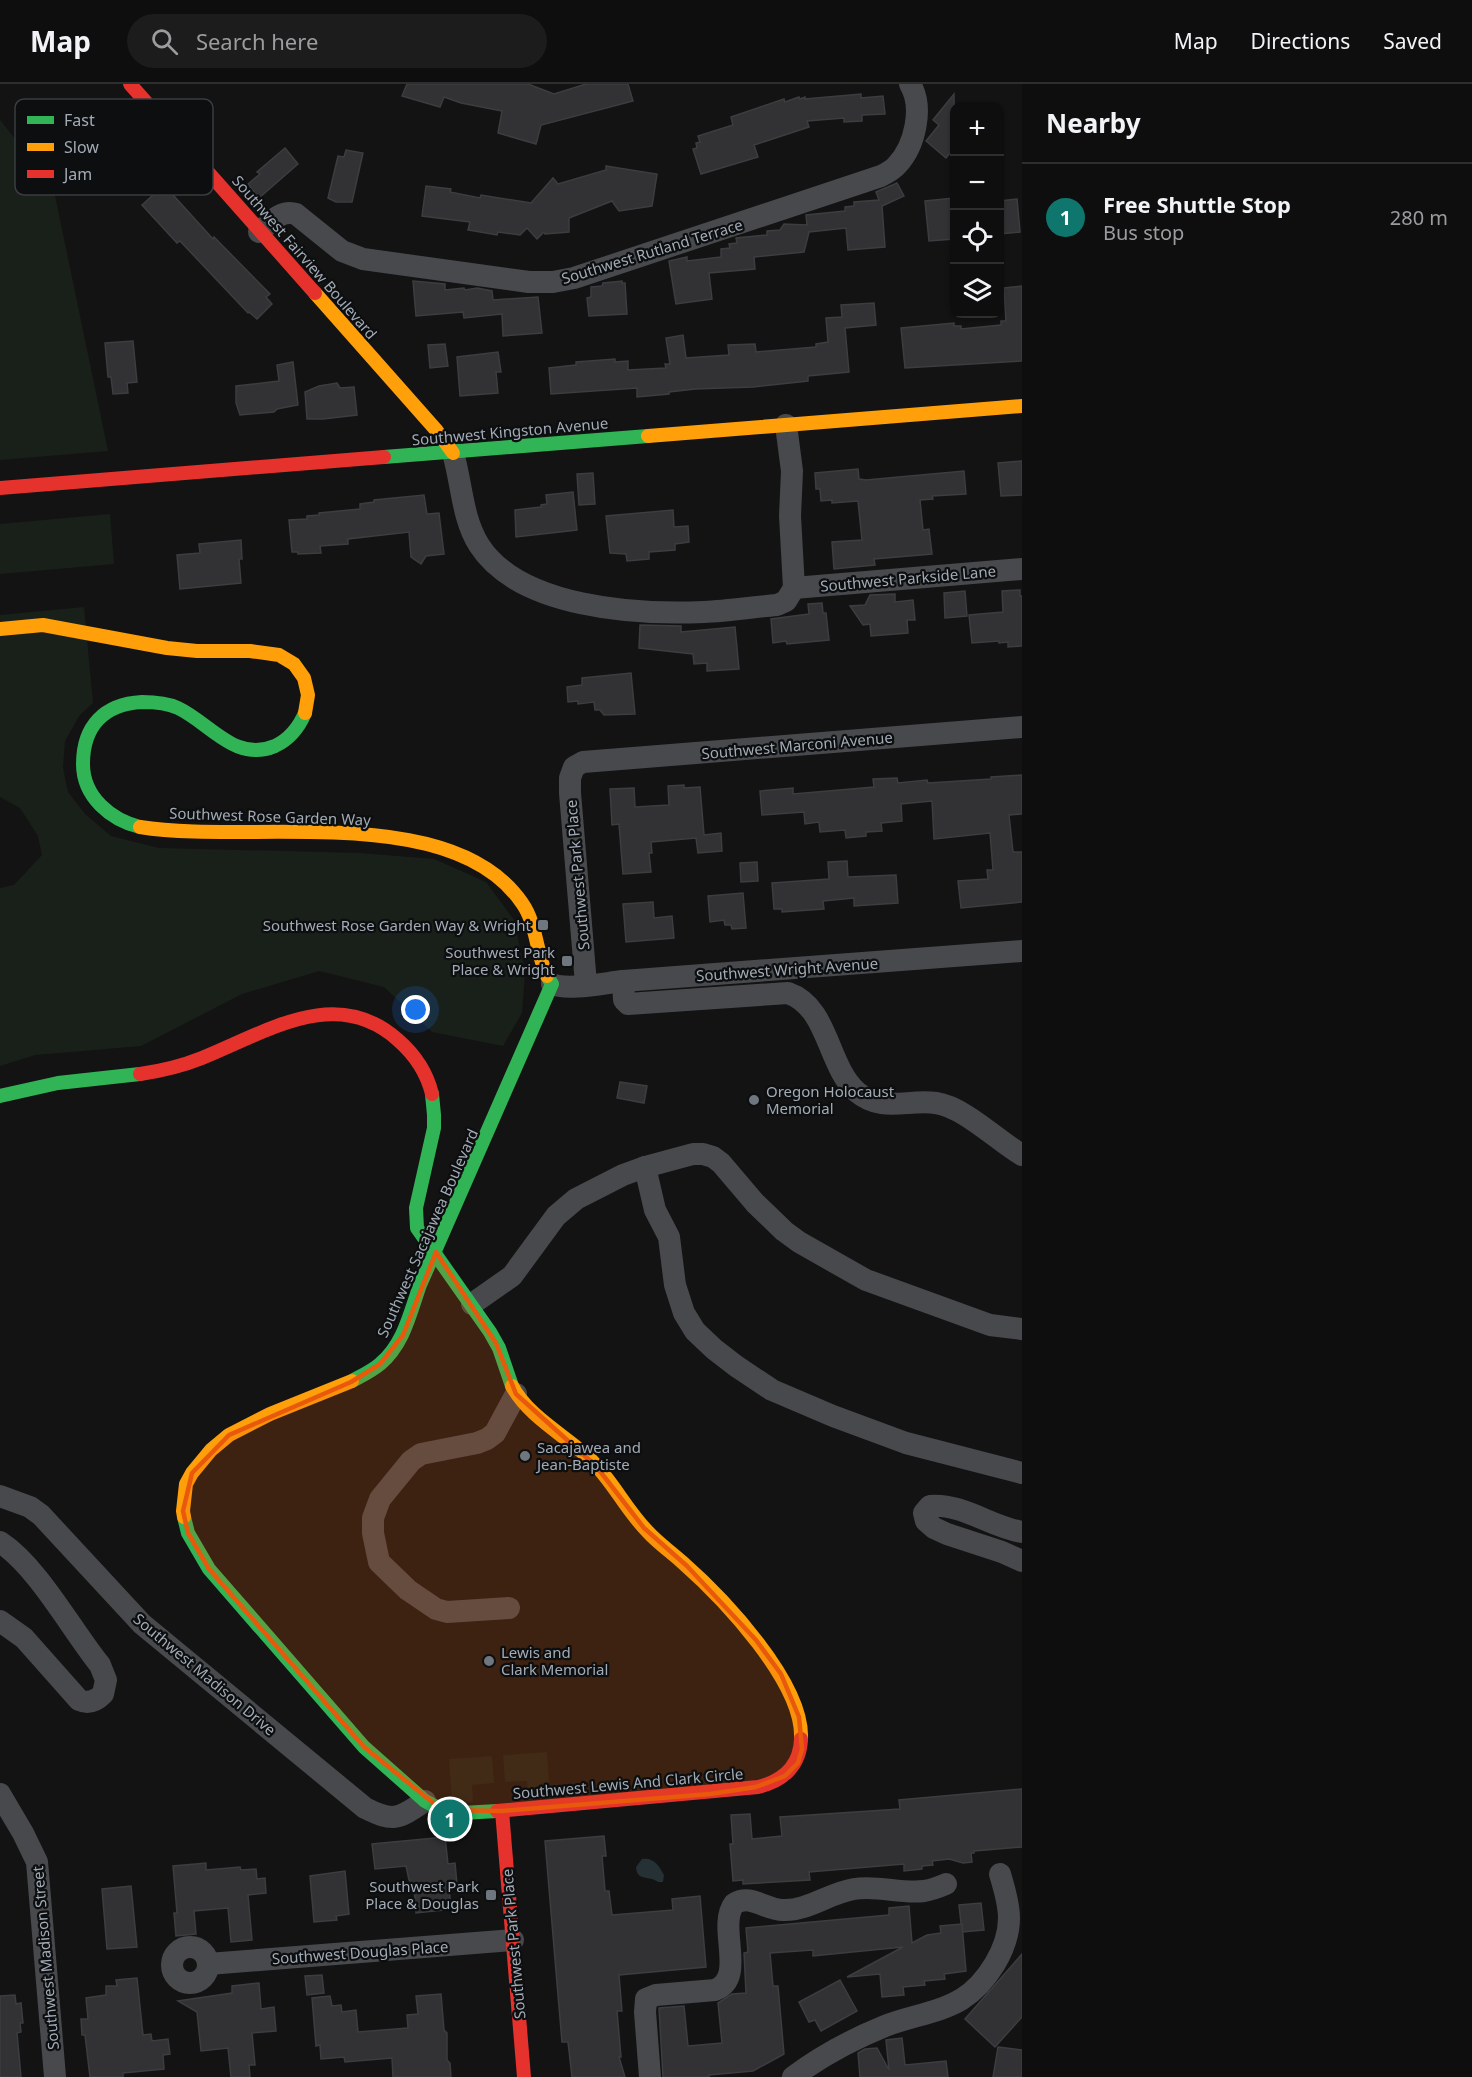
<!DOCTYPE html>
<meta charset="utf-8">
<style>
:root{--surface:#0e0e0e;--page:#1c1c1c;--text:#f1f3f6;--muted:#9b9c9e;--line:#2e2e2e;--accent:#0f766e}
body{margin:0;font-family:"Noto Sans",sans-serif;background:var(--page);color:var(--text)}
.controls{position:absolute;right:18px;top:18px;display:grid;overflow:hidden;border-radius:12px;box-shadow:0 2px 4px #0004}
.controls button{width:54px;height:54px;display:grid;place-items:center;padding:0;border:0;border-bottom:2px solid var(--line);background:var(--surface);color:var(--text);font:30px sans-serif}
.you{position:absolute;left:416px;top:926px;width:21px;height:21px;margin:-15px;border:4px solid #fff;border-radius:50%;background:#1a73e8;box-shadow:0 0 0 9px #1a73e833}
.badge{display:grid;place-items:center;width:39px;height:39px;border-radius:50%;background:var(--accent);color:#fff;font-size:20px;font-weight:700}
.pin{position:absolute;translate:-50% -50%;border:3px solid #fff;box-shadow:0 2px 6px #0006}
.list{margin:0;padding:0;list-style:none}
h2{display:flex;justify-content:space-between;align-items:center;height:78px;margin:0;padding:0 24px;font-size:26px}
h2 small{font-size:20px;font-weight:400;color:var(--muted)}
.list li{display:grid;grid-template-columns:39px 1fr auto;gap:18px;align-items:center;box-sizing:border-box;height:108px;padding:0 24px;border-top:2px solid var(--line)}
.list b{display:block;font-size:22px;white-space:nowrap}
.list p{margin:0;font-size:20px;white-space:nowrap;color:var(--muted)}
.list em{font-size:20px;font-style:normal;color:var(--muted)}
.icon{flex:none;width:33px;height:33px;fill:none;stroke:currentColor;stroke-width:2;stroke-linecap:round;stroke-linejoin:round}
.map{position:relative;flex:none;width:1022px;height:1993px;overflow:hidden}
header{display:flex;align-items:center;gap:36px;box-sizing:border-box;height:84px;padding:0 30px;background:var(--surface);border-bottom:2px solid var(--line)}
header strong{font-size:28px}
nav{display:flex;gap:33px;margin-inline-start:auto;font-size:21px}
.search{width:420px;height:54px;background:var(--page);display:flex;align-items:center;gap:15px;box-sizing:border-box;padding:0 21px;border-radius:33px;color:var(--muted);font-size:22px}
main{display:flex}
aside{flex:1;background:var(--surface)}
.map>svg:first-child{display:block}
.green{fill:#192019}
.water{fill:#263136}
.building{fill:#323234;stroke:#3b3d40;stroke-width:1.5}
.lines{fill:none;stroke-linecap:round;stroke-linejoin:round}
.street{stroke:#47494c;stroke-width:22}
.fast{stroke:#30b455;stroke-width:14}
.slow{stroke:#ff9f0a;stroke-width:14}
.jam{stroke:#e5322d;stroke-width:14}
.marked{fill:#e8590c;fill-opacity:0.2;stroke:#e8590c;stroke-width:4.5;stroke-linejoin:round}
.poi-dot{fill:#70767d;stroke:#0d0e0f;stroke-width:2}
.labels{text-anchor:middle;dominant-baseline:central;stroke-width:4.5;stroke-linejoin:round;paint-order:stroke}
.street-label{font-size:15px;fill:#a2abb6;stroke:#0d0e0f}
.poi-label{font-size:15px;fill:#a2abb6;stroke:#0d0e0f;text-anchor:end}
.key{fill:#0d0e0f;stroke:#3a3d41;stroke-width:1.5}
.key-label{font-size:16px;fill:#a2abb6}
</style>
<header>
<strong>Map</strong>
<div class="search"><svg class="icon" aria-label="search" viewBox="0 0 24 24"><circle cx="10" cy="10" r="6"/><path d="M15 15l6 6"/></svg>Search here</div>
<nav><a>Map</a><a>Directions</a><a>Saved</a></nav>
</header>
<main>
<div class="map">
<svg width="1022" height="1993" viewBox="0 0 1022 1993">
<rect width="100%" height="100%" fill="#131313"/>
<g class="green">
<polygon points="0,36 53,102 108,367 0,376"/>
<polygon points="110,430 114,480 0,490 0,440"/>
<polygon points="84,523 93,619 79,632 65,657 63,684 68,708 85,730 111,752 159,764 360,769 434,775 486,798 514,836 525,888 522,929 503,962 432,948 384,903 319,887 242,910 141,962 35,971 0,982 0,804 14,801 42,771 38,752 20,724 0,713 0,531"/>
<polygon points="547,1668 550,1712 528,1714 527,1697 505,1698 503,1671"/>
<polygon points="492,1672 494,1699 472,1701 473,1718 452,1720 449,1675"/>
</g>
<path class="water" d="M642 1775C654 1773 659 1782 664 1791L663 1798H658C649 1791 637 1798 636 1783Z"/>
<g class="building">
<polygon points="407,0 528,0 554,10 586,0 628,0 633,17 541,41 536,60 498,49 502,27 461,19 444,13 440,23 402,12"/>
<polygon points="861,10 861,14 883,12 885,30 862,31 862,37 844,38 844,34 807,37 809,43 754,61 758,73 701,90 693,65 697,64 696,59 700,58 698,52 733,41 731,33 784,15 785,18 799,13 800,15 805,13 805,15"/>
<polygon points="954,10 954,64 946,74 926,57 939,41 933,36"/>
<polygon points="285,64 298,80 259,114 248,100 260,90 257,88"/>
<polygon points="346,66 363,69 352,118 336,118 328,114 338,72 344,73"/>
<polygon points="606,82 657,90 652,122 619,127 612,117 569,134 569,148 545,150 544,148 537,155 527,144 520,151 498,148 497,151 468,146 470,138 422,132 426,102 451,105 450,108 480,114 481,111 531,119 553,94 558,100 606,86"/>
<polygon points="897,99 904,112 882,122 885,163 848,166 846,144 809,148 804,168 754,173 755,185 709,189 712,215 676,220 669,177 687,173 687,177 721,173 721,165 730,164 729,160 737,159 736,154 767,151 767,147 780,146 784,140 807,141 806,131 845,127 845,123 854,122 854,118 879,116 876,108"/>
<polygon points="164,101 213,155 214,153 270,210 266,213 272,220 257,235 249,228 248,229 180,157 177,159 142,121"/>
<polygon points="954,114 954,155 929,157 925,117"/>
<polygon points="1017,115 1020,148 999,150 999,117"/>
<polygon points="413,197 445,200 445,206 464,204 465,206 477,204 492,207 493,216 538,213 542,249 503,252 502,230 464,234 463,228 416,232"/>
<polygon points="622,197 622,199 625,199 627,230 589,232 587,214 591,213 591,203 602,202 603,199"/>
<polygon points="1022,202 1022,277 905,284 901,244 954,239 954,242 961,242 961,245 1001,241 1001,237 1006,237 1004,204"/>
<polygon points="874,219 876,241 845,244 849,288 808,292 808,297 753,303 695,305 669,308 669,310 637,313 637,304 551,310 549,284 576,281 576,278 615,275 615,278 628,277 628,286 666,284 665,280 670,280 666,254 683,251 686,274 729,271 728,261 755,260 756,268 816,263 816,260 828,258 826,234 842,233 841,221"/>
<polygon points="133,257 137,298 127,299 128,309 113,310 111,293 108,293 105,259"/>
<polygon points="445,260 448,282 430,284 428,261"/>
<polygon points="498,268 501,288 496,288 498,309 460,312 457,273"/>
<polygon points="293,278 298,321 277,325 274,328 240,331 236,319 236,302 279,297 277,281"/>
<polygon points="337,299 340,304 354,303 357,331 323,335 307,335 305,308 319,302"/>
<polygon points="1022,377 1022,411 1001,412 998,379"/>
<polygon points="858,385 859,395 866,396 964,387 966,410 932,412 933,415 920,416 923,446 929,445 932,470 874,475 875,481 834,485 832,458 862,456 858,417 832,419 832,416 821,417 820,405 816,405 815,389"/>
<polygon points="593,389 595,420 579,421 577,390"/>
<polygon points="573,408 577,446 516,453 515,426 541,423 541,421 547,420 546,411"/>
<polygon points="424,411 427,430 439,429 444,470 426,472 421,480 411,473 409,448 348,455 348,460 320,462 321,469 298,470 298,468 292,468 289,436 307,435 307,432 319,431 319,429 360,425 360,420 374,418 374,416"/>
<polygon points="673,426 674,443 688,442 689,458 675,460 675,466 649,468 649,475 627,477 626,470 610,469 606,432"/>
<polygon points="241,456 242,475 239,475 241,499 180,505 177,471 200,469 199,460"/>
<polygon points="1020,506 1020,512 1022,512 1022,562 1008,563 1008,558 999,559 999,557 972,559 969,531 1003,528 1002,507"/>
<polygon points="965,507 967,532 945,534 944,509"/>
<polygon points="895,510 895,518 913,516 915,536 907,536 908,549 871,552 870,540 863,541 850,522 865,521 870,511"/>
<polygon points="822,519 823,529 826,529 829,556 787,560 786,557 773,559 771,535 809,530 808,520"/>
<polygon points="640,541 681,542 681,548 735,543 739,585 707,587 707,579 694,580 693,570 639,564"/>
<polygon points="631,589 635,630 604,631 600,626 595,626 594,618 578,620 578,617 568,618 567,603 582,601 582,594"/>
<polygon points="1022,691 1022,730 1009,731 1013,768 1022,768 1022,818 961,824 958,797 988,795 987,786 993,786 990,749 934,755 932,717 901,720 902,737 881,739 882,747 866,748 866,752 846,754 845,746 820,748 819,738 805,740 804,728 762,731 760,707 793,704 793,710 874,703 873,695 897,694 898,699 927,696 928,699 991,695 991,693"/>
<polygon points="684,701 684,704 700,703 704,751 721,749 722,767 698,769 696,754 651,758 652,769 649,769 651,788 623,790 619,740 612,741 610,705 634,704 635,723 669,721 668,702"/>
<polygon points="847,777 848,793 896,791 898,819 854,822 854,814 823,817 824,825 782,828 782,825 774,825 772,799 829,795 828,778"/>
<polygon points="757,778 758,797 741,798 740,779"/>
<polygon points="743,809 746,844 732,845 731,841 725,841 724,836 710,838 708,812"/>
<polygon points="653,818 654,834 672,832 674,854 626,858 623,820"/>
<polygon points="620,998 647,1002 644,1019 617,1014"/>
<polygon points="1022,1705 1022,1763 974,1767 974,1769 971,1769 972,1778 963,1779 949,1775 932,1777 933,1781 922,1782 922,1785 904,1787 904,1780 809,1788 810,1796 743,1800 743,1796 733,1797 730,1760 733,1760 731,1731 750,1730 752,1755 782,1752 780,1733 900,1725 899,1716"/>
<polygon points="604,1752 606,1772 602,1772 605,1807 609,1807 612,1831 673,1826 672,1815 700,1812 706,1883 619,1891 622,1927 617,1927 621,1973 619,1973 625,1993 572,1993 568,1958 562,1958 545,1757"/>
<polygon points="445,1753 448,1780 455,1779 457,1800 449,1800 450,1815 442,1816 443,1826 416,1829 414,1803 409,1796 406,1782 375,1785 372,1760"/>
<polygon points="206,1779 206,1786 240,1783 241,1786 256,1785 257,1795 265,1794 266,1809 248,1811 252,1856 231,1858 228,1824 194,1827 196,1850 176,1852 174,1829 177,1829 173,1782"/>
<polygon points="345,1787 349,1830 336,1832 337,1836 314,1838 310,1792"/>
<polygon points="131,1802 137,1863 107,1865 102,1805"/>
<polygon points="981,1819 984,1846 962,1848 959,1821"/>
<polygon points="909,1822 912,1859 927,1851 941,1849 940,1842 962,1840 966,1887 944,1890 945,1895 924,1897 925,1901 903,1903 904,1911 882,1913 880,1890 847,1893 903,1863 813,1872 813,1866 770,1869 773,1902 778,1902 784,1970 753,1987 709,1991 709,1993 663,1993 659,1924 684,1922 688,1962 722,1959 718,1919 732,1910 746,1909 744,1869 748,1868 746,1844 889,1831 889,1824"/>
<polygon points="1022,1870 1022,1933 995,1963 965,1935"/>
<polygon points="322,1891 324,1909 307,1911 305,1892"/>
<polygon points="137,1894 143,1951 151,1950 152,1957 168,1955 170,1970 163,1971 164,1985 123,1989 123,1993 90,1993 85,1951 82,1951 81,1935 88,1935 86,1914 106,1911 106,1902 117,1902 116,1896"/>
<polygon points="840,1896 857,1927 821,1947 815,1936 809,1938 799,1918"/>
<polygon points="259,1899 261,1925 274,1923 276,1947 252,1949 255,1981 249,1981 250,1993 231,1993 228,1964 201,1967 197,1928 178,1917 232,1909 232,1902"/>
<polygon points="441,1910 444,1946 447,1949 447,1976 450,1979 451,1993 393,1993 392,1974 345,1978 344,1973 321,1975 320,1961 316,1962 312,1914 330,1912 332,1922 341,1921 342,1928 356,1926 358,1948 408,1944 407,1931 418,1930 416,1912"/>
<polygon points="15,1911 16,1920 21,1919 23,1939 20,1939 21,1948 17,1949 21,1993 0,1993 0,1912"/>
<polygon points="902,1954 905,1981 946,1977 948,1993 860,1993 858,1969 865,1965 877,1964 889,1986 886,1956"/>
<polygon points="998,1963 1022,1966 1022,1993 993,1993"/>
</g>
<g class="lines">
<g class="street">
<path d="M259 148C270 139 281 125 296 130L342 167 363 175 529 198H553L574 194 881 92C887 89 893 86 897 81 915 62 924 23 910 0"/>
<path d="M453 369C462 400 462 434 479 461 519 524 637 531 704 528 728 527 753 523 777 521L786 517 794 504 790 432 792 387 786 341"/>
<polyline points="794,504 1022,485"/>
<path d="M623 897 624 916 628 920 788 909C829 923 827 982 857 1008 882 1029 907 1015 936 1019 964 1023 998 1057 1022 1071"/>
<path d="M552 900C568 907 604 899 623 897L1022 867"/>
<polyline points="586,900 570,709 570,694 574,683 583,678 1022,643"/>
<polyline points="645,1083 655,1126 669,1153 675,1201 684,1229 695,1247 714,1265 736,1282 772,1306 833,1332 906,1359 1022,1389"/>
<polyline points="472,1220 512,1192 556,1132 576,1115 623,1091 645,1083 693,1070 703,1070 713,1073 721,1079 755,1119 784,1147 799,1158 866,1196 990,1241 1022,1245"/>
<path d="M0 1412 30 1423 41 1431 142 1540 365 1724C395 1739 399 1734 425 1717"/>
<path d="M1022 1448C991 1443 962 1419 930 1422L924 1429 926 1437 934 1444 947 1450 1002 1468 1022 1477"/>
<path d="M0 1458C38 1483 71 1545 100 1581L106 1596 103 1610C96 1617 88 1620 79 1616L24 1554 0 1537"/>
<polyline points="509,1524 447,1528 436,1525 408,1506 379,1478 373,1449 373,1434 380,1415 411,1377 421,1370 477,1359 487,1355 495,1349 516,1310"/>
<polyline points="0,1710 23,1749 37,1778 55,1993"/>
<circle cx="190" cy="1881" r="18"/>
<polyline points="208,1880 513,1856"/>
<path d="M650 1993 645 1928 646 1915 656 1911 715 1906C747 1894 717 1843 734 1820 751 1809 765 1826 783 1826 808 1827 829 1809 854 1805 878 1801 901 1810 924 1807 932 1806 939 1803 946 1800"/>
<path d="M793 1993C821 1972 853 1955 885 1942 910 1932 939 1929 962 1915 987 1899 1009 1864 1009 1834 1009 1819 1004 1804 1000 1790"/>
</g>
<g class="fast">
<polyline points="384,373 648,352"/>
<path d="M140 743C111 736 83 713 83 680 83 642 104 620 142 618 154 618 167 619 178 624 210 639 235 679 275 662 290 655 299 643 305 629"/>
<polyline points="432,1010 434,1031 434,1044 416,1124 417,1144 490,1248 499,1264 512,1302"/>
<polyline points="0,1012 58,999 140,990"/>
<path d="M352 1297C361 1292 372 1287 380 1280 404 1260 410 1229 420 1201L552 900 547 892"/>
<polyline points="184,1433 188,1449 209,1485 364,1663 425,1717 442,1726 462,1729 497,1727"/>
</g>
<g class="slow">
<polyline points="315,209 437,347 453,369"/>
<polyline points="648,352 1022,322"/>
<polyline points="0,545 43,541 167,564 197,567 250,567 279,571 294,580 304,594 308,611 305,629"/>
<path d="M140 743C248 761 452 716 522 819 537 840 536 869 547 892"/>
<path d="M512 1302C528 1332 564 1351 588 1373 612 1395 625 1425 648 1448 658 1459 671 1468 682 1478 723 1514 804 1599 801 1655"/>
<polyline points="184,1433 183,1427 186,1400 192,1389 211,1366 229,1351 270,1330 352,1297"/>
</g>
<g class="jam">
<polyline points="130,0 315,209"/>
<polyline points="0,404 384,373"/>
<path d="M140 990C161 987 182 982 202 974 265 949 336 900 398 956 414 970 427 989 432 1010"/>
<path d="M497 1727 758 1703C783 1697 800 1682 801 1655"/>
<polyline points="502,1727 524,1993"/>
</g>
</g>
<path class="marked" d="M436 1168 496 1259 516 1310 596 1382 644 1444 687 1482 756 1556 781 1590 799 1633 802 1665 798 1679 785 1692 756 1703 710 1710 502 1727 442 1726 364 1663 209 1485 188 1449 183 1427 192 1389 229 1351 351 1298 380 1280 403 1251Z"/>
<g class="poi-dot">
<rect x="537" y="835" width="12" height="12" rx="3"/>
<rect x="561" y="871" width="12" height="12" rx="3"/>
<circle cx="754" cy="1016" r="6"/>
<circle cx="525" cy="1372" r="6"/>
<circle cx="489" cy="1577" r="6"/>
<rect x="485" y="1805" width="12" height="12" rx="3"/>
</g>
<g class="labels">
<g class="street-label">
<text transform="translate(652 167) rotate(-17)">Southwest Rutland Terrace</text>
<text transform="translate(305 173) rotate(49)">Southwest Fairview Boulevard</text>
<text transform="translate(510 347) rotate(-5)">Southwest Kingston Avenue</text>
<text transform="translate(908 494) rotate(-5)">Southwest Parkside Lane</text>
<text transform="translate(797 661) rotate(-5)">Southwest Marconi Avenue</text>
<text transform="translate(270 732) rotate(2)">Southwest Rose Garden Way</text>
<text transform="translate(577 791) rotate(-95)">Southwest Park Place</text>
<text transform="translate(787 885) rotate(-4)">Southwest Wright Avenue</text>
<text transform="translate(427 1149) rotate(-66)">Southwest Sacajawea Boulevard</text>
<text transform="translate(205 1590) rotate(40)">Southwest Madison Drive</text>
<text transform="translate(628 1699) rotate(-5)">Southwest Lewis And Clark Circle</text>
<text transform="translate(513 1860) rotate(-95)">Southwest Park Place</text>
<text transform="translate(360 1868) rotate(-4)">Southwest Douglas Place</text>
<text transform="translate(45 1874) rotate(-95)">Southwest Madison Street</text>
</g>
<g class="poi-label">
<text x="531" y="841">Southwest Rose Garden Way &amp; Wright</text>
<text x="555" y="868">Southwest Park<tspan x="555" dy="17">Place &amp; Wright</tspan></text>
<text x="766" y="1007" text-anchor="start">Oregon Holocaust<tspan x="766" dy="17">Memorial</tspan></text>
<text x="537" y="1363" text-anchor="start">Sacajawea and<tspan x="537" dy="17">Jean-Baptiste</tspan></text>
<text x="501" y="1568" text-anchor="start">Lewis and<tspan x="501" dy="17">Clark Memorial</tspan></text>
<text x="479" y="1802">Southwest Park<tspan x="479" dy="17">Place &amp; Douglas</tspan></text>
</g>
</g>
<rect x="15" y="15" width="198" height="96" rx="9" class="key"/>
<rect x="27" y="32" width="27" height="8" fill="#30b455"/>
<rect x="27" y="59" width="27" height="8" fill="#ff9f0a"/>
<rect x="27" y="86" width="27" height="8" fill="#e5322d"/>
<g class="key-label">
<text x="64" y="42">Fast</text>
<text x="64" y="69">Slow</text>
<text x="64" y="96">Jam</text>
</g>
</svg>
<div class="controls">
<button>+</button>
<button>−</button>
<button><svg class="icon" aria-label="locate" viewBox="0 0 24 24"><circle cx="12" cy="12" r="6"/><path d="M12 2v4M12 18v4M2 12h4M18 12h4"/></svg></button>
<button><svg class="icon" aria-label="layers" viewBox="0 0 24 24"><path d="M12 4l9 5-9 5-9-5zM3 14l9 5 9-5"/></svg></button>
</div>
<div class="you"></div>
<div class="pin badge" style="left:450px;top:1735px">1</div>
</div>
<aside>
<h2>Nearby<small></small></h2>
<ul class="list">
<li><span class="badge">1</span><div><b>Free Shuttle Stop</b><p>Bus stop</p></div><em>280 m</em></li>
</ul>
</aside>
</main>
